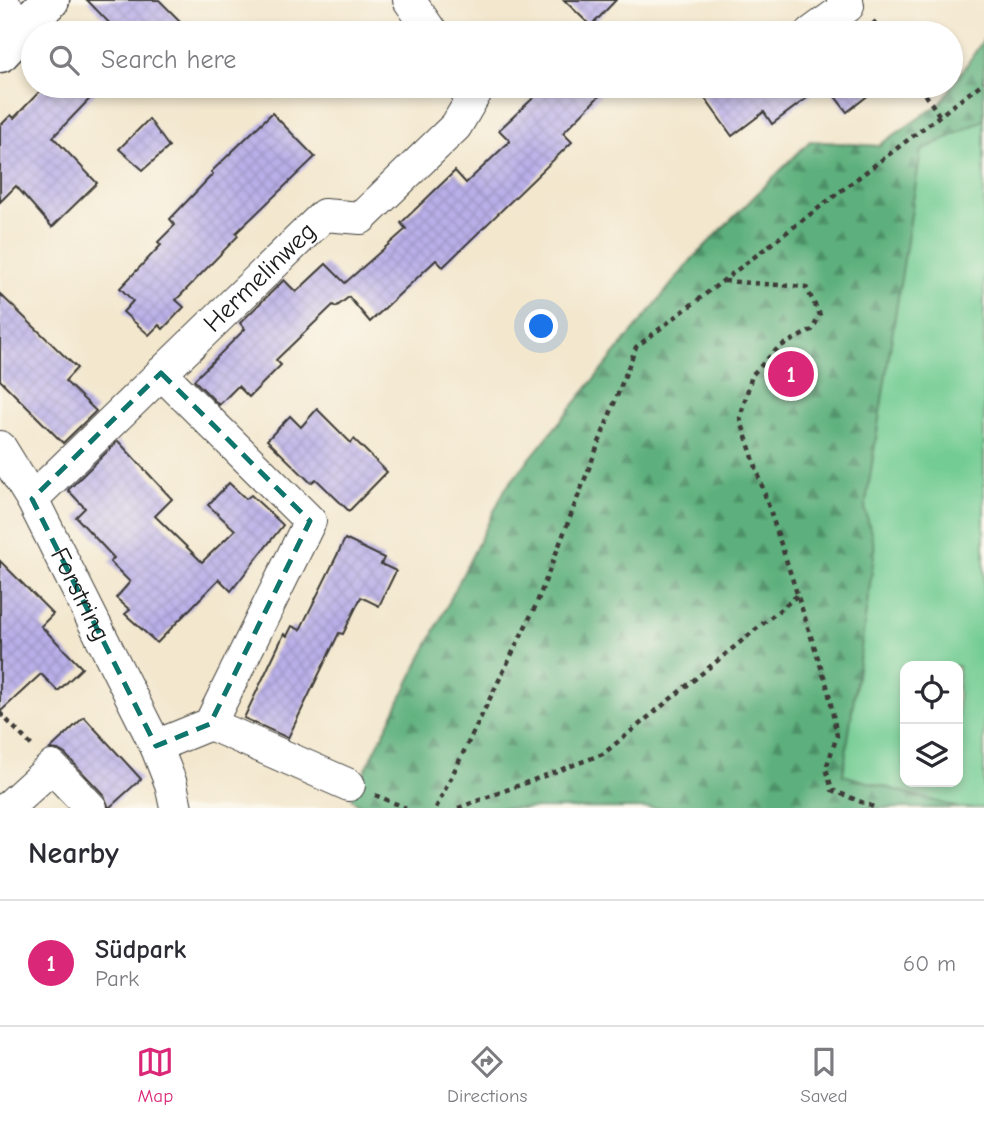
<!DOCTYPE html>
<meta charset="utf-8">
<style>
:root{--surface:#fff;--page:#f2f2f3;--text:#2b2b33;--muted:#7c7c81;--line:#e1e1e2;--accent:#db2777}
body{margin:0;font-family:"Comic Neue",sans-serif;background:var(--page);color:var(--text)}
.controls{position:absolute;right:21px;bottom:21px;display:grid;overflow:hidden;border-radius:14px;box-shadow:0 4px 10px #0003}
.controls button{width:63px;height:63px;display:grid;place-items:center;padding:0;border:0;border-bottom:2px solid var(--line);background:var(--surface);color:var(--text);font:35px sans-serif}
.you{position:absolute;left:542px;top:327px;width:24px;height:24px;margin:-18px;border:5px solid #fff;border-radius:50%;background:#1a73e8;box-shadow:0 0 0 10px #1a73e833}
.badge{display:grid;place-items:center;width:46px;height:46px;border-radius:50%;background:var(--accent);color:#fff;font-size:23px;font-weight:700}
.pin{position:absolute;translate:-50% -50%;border:4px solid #fff;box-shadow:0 2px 7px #0006}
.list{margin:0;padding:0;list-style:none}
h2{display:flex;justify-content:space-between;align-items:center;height:91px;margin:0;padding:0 28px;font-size:30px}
h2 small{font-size:23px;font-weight:400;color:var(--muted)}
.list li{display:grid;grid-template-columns:46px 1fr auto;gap:21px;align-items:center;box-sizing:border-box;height:126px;padding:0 28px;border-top:2px solid var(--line)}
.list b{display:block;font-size:26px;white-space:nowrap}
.list p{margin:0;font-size:23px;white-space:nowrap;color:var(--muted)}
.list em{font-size:23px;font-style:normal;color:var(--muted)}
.icon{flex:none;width:38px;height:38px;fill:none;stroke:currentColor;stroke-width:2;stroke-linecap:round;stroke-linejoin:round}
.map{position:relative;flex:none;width:984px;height:808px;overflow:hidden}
.search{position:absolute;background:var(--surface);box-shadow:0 4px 10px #0003;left:21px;right:21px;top:21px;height:77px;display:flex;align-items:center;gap:18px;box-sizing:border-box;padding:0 24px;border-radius:38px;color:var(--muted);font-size:26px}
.sheet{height:217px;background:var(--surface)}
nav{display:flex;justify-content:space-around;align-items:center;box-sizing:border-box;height:98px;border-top:2px solid var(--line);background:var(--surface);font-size:19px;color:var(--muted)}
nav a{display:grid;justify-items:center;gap:4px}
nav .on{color:var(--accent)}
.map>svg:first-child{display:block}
.green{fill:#72cc93;stroke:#477458;stroke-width:2;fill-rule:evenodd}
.forest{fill:url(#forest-firs);stroke:#3c664c;stroke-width:2}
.building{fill:url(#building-cross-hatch)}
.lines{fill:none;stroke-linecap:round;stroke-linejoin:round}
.street-casing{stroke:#3c3a37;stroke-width:34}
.secondary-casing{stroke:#3c3a37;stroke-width:41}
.path{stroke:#3c3a37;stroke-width:4.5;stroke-dasharray:5 5;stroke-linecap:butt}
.street{stroke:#fff;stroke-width:32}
.secondary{stroke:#fff;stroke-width:38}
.marked{fill:none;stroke:#0f766e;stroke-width:5;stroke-dasharray:14 9;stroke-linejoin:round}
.labels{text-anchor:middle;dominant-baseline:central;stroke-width:5;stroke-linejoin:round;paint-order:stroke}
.street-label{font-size:26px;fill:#1c1c1c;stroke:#fbf7ec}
</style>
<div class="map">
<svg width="984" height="808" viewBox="0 0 984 808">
<defs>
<pattern id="forest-firs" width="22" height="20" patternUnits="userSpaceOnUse" patternTransform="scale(1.75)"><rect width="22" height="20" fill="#5db07d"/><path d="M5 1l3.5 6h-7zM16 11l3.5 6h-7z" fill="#4c8e66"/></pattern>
<pattern id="building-cross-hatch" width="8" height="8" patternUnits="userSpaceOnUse" patternTransform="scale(1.75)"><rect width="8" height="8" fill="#b9afe8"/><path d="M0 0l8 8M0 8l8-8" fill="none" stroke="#9e96c6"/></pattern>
</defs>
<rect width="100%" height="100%" fill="#fbf7ec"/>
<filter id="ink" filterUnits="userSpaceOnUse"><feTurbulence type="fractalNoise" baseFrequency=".0143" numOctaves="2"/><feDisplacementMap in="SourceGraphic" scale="14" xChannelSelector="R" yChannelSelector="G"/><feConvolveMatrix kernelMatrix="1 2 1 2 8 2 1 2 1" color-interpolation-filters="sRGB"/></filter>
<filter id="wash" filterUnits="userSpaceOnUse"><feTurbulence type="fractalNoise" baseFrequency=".00686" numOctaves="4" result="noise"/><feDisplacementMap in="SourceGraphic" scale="28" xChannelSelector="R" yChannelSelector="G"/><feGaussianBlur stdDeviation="1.57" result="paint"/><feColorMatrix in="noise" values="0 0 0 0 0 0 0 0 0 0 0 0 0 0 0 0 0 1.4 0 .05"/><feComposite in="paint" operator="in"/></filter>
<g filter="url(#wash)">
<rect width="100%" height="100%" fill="#f3e7ce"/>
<path class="green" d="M984 39V808H364L692 259 810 141 878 146 941 103ZM905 666H958V782H905Z"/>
<polygon class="forest" points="984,39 984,120 921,151 865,509 875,549 843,775 959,808 364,808 351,799 505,489 692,259 810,141 878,146 941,103"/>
<g id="blocks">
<g class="building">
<polygon points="87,0 159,0 192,33 119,33"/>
<polygon points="564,0 616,0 591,26"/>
<polygon points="45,86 102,86 53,137 97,183 52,227 16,186 0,202 0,126 11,115 14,118"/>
<polygon points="546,86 609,86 563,133 572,142 443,267 436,260 370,322 349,297 336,307 333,305 276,360 281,365 249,397 238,386 219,405 194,380 245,329 240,323 284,280 296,292 326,264 345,283 406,229 401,223 455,171 466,183 510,141 499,130"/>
<polygon points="696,86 823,86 772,124 764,112 732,136"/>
<polygon points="827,86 880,86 847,112"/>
<polygon points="272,113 315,157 236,233 238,236 176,300 184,307 163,329 159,325 149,335 123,312 133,301 120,288 161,245 158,242 175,225 170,219 213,174 211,172"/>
<polygon points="149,119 169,147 143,170 119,149"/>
<polygon points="0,294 77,368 65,381 96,411 63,443 0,380"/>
<polygon points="317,409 351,443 354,439 387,472 349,511 316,479 311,483 267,440 290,416 301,427"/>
<polygon points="118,441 172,499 155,516 202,562 235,530 208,505 229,483 246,499 251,495 283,525 231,591 219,579 157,643 125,614 130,610 116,598 130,582 110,562 114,558 76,517 85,508 68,490"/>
<polygon points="345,539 384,558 381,564 396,571 379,606 361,597 343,634 339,633 288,738 244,718 284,634 287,636 292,626 300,630"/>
<polygon points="0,561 53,614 41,626 82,668 58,691 41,674 0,712"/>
<polygon points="84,717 141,779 109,808 104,795 65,754 58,750 50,749"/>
</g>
</g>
</g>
<g filter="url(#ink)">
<use href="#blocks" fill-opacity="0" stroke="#3c3a37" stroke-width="2"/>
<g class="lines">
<g class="street-casing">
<g id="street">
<polyline points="409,0 432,33"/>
<polyline points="0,2 25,27"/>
<polyline points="811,33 848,6 843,0"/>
<path id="s1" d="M0 447 32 499 156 746 171 784 176 808"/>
<path id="s2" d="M32 499 324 215 361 218 456 126 476 92 471 86"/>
<polyline points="210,724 349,785"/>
<polyline points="156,746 210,724 310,521 161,373"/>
<polyline points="7,808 52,767 91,808"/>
</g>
</g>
<g class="secondary-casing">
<polyline id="secondary" points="0,53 50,0"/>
</g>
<g class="path">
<polyline points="873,21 884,33"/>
<polyline points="920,86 939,115"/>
<polyline points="724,281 806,287 820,315 812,330 779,347 752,375 740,418 828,689 837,736 826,768 832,790 876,808"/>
<polyline points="0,713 32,746"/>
<polyline points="375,795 406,808"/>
<polyline points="436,808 536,605 636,347 984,82"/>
<polyline points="458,808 603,754 798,595"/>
</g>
<use href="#street" class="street"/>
<use href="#secondary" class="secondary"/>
</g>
</g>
<path class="marked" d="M161 373 310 521 210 724 156 746 32 499Z"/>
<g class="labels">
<g class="street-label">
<text stroke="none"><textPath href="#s2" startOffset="318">Hermelinweg</textPath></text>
<text stroke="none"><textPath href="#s1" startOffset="168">Forstring</textPath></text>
</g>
</g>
</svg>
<div class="controls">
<button><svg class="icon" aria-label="locate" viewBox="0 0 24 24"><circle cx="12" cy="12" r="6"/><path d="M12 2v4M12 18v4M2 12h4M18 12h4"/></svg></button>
<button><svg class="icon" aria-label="layers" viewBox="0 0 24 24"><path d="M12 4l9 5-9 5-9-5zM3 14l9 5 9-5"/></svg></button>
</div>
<div class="you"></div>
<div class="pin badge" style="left:791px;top:374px">1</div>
<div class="search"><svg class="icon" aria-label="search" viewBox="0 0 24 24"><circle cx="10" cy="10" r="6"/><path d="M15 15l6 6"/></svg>Search here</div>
</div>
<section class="sheet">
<h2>Nearby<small></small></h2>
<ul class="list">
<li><span class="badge">1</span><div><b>Südpark</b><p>Park</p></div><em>60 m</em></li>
</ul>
</section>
<nav>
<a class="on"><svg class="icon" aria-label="map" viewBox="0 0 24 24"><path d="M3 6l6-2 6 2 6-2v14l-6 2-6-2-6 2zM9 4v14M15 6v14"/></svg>Map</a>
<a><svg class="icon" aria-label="directions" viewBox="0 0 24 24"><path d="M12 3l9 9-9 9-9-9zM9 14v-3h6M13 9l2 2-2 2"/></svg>Directions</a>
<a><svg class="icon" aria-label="saved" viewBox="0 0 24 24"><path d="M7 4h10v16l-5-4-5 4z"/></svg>Saved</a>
</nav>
